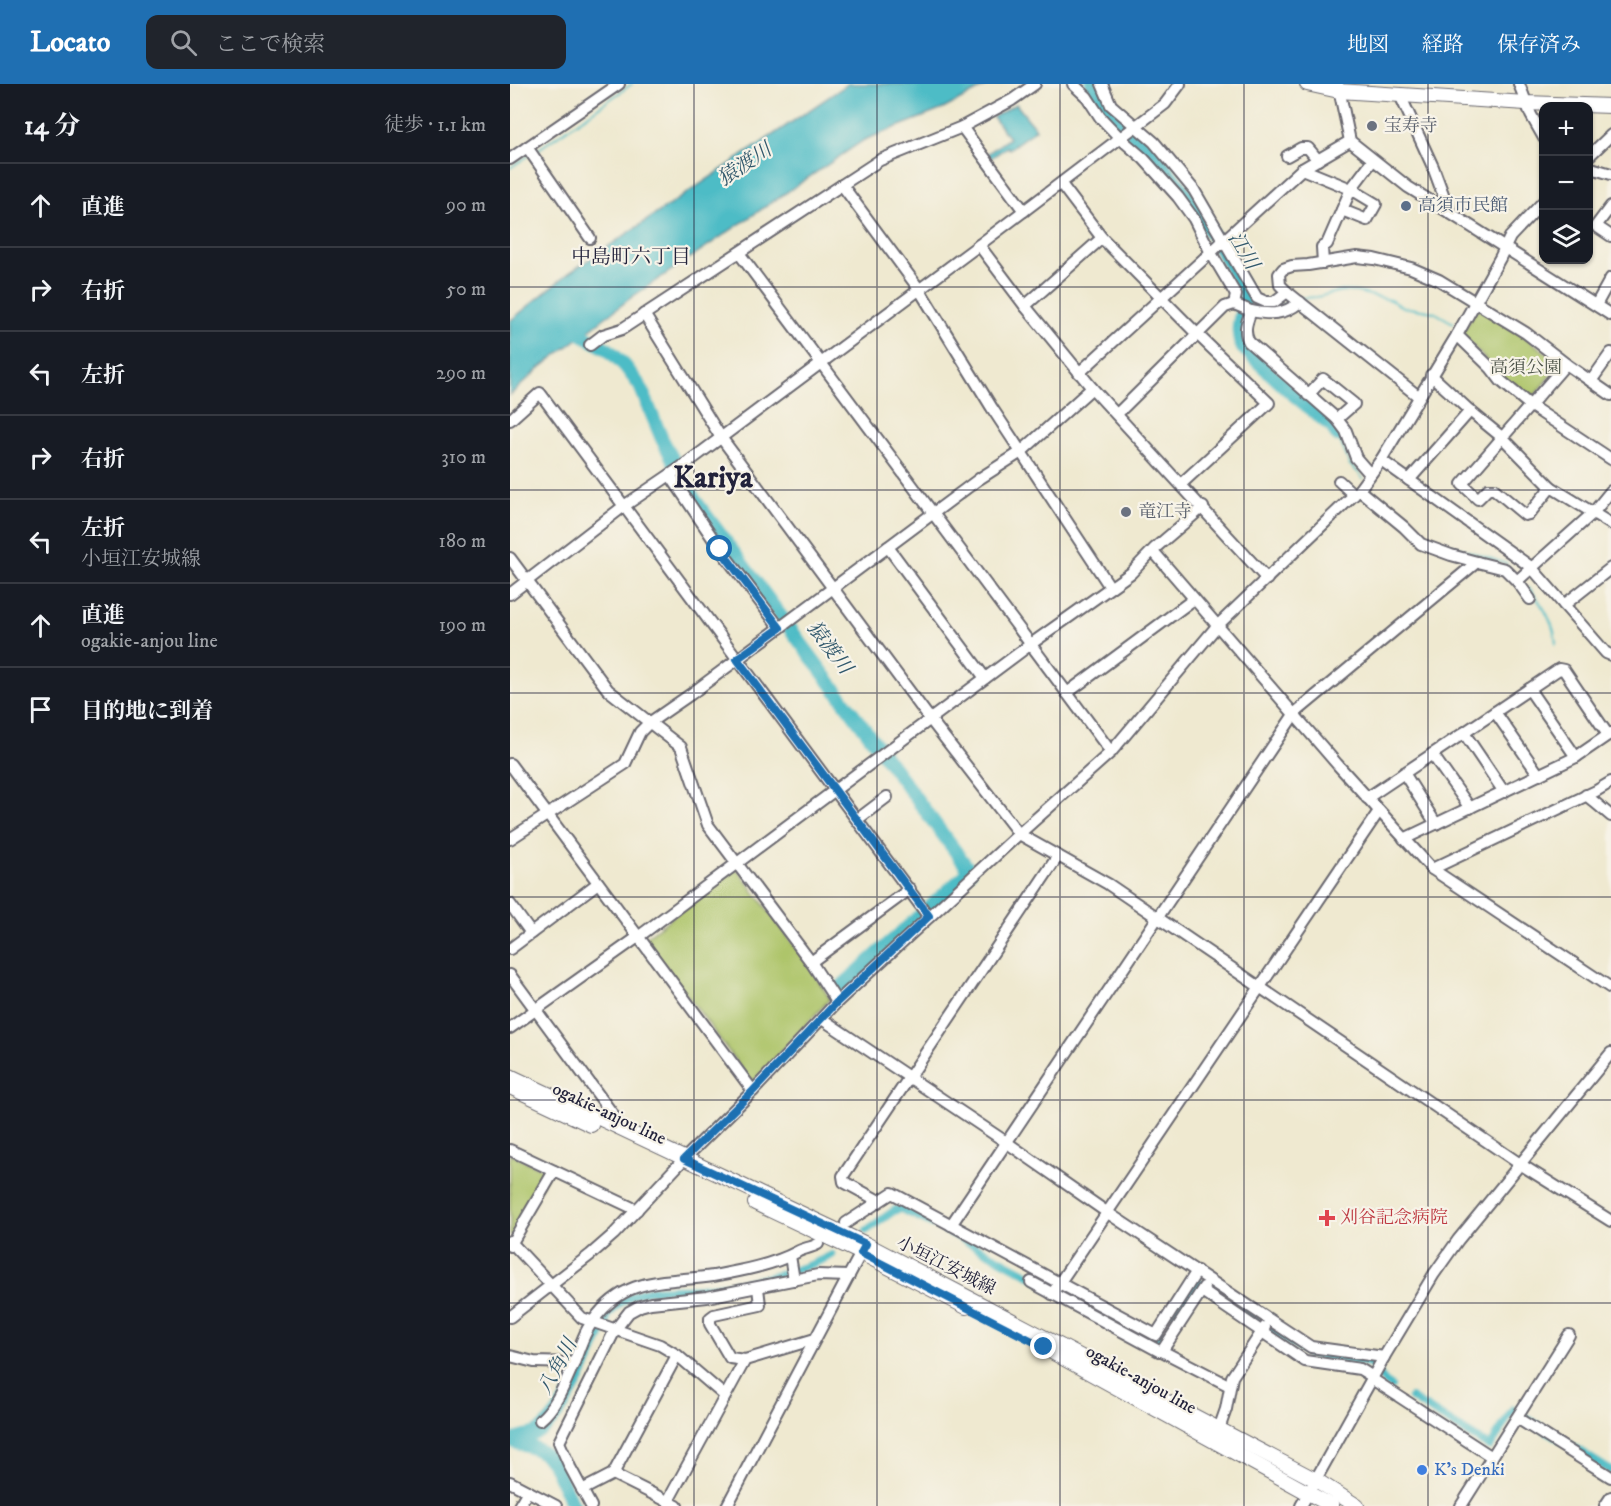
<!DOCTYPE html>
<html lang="ja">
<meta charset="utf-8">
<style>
:root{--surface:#171b24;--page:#20242c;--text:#f1f3f6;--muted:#9ea1a6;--line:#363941;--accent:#1f6fb2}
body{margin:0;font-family:"IM FELL DW Pica","Noto Serif JP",serif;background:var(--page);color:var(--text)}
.controls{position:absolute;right:18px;top:18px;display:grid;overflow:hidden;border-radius:12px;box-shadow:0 2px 4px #0004}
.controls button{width:54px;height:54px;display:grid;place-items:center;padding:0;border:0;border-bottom:2px solid var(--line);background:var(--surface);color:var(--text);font:30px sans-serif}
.stop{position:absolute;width:18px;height:18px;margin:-14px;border:4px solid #1f6fb2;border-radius:50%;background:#fff}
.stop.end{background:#1f6fb2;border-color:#fff;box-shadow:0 2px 6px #0008}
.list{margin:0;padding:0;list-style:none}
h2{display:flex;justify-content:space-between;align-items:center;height:78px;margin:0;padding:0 24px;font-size:26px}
h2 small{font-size:20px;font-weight:400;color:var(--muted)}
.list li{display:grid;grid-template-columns:39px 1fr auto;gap:18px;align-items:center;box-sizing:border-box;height:84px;padding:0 24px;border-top:2px solid var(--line)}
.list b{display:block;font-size:22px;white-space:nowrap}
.list p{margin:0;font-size:20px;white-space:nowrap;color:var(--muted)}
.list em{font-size:20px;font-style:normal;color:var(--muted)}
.icon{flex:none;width:33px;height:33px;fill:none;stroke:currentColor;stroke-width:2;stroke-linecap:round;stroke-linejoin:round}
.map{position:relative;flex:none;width:1101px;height:1422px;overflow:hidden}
header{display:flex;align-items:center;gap:36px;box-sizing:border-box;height:84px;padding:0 30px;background:var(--accent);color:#fff}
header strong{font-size:28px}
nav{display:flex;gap:33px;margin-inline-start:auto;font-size:21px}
.search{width:420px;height:54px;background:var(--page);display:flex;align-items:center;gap:15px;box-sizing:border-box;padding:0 21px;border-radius:12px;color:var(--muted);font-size:22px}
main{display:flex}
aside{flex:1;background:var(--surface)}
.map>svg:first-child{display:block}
.green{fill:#aec56a;stroke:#687452;stroke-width:1.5}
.water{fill:#4ebcc6;stroke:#386f80;stroke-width:1.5}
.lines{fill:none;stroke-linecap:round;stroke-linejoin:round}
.stream{stroke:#4ebcc6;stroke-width:2}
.canal{stroke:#4ebcc6;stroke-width:8}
.river{stroke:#4ebcc6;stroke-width:14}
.minor-casing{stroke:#6a686f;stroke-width:14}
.major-casing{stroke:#6a686f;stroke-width:16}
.minor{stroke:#fff;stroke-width:10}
.major{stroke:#fff;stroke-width:14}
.route{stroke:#1f6fb2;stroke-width:8}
.grid{fill:none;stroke:#22223b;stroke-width:1.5;stroke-opacity:0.55}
.worship-dot{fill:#6b7280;stroke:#f7f3e8;stroke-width:2}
.service-dot{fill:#5c6f8a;stroke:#f7f3e8;stroke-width:2}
.health-dot{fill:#e0444e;stroke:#f7f3e8;stroke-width:2}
.shop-dot{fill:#3f7fe0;stroke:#f7f3e8;stroke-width:2}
.labels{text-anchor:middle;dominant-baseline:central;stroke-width:4.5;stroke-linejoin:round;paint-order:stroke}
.worship-label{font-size:18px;fill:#5b616d;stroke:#f7f3e8;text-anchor:start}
.service-label{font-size:18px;fill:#4e5e75;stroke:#f7f3e8;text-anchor:start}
.park-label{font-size:18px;fill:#4c5349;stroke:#f7f3e8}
.street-label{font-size:18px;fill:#22223b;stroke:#f7f3e8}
.health-label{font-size:18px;fill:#be3a42;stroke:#f7f3e8;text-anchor:start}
.shop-label{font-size:18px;fill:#366cbe;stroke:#f7f3e8;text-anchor:start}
.water-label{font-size:20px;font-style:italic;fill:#31586c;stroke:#f7f3e8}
.neighbourhood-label{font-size:20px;fill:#22223b;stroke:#f7f3e8}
.town-label{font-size:30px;font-weight:bold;fill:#22223b;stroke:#f7f3e8}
</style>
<header>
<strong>Locato</strong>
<div class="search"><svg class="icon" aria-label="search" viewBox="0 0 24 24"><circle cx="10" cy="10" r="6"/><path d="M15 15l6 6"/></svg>ここで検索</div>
<nav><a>地図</a><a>経路</a><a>保存済み</a></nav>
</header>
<main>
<aside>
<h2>14 分<small>徒歩 · 1.1 km</small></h2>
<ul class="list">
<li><svg class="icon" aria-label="ahead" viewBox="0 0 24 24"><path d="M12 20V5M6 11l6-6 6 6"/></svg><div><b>直進</b></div><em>90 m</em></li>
<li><svg class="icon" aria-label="right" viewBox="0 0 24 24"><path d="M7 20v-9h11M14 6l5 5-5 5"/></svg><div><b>右折</b></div><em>50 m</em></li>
<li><svg class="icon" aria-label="left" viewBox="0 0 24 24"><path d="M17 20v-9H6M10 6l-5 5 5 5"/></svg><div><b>左折</b></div><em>290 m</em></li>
<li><svg class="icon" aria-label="right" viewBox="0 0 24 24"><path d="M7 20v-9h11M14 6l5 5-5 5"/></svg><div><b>右折</b></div><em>310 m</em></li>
<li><svg class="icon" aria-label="left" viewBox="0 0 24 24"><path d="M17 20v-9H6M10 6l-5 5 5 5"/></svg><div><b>左折</b><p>小垣江安城線</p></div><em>180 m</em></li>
<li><svg class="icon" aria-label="ahead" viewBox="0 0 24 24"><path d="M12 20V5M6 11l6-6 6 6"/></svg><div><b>直進</b><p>ogakie-anjou line</p></div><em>190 m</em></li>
<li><svg class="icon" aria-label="arrive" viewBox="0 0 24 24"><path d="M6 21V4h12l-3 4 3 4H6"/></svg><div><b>目的地に到着</b></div></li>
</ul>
</aside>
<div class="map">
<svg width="1101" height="1422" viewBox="0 0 1101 1422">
<rect width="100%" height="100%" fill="#f7f3e8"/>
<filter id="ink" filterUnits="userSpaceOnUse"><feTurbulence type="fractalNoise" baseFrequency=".0167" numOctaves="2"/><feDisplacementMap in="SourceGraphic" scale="12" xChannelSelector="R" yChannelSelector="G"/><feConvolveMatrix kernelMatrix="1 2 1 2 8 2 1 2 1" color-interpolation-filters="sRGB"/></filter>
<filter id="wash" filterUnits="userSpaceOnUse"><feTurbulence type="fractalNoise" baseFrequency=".008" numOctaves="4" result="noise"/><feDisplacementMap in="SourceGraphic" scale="24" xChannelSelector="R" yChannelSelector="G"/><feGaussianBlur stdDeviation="1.35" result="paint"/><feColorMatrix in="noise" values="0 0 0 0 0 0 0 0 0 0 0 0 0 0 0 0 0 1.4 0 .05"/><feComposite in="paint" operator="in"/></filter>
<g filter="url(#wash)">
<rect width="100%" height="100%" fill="#efe9d0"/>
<g class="green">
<polygon points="970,225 1012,251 1050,279 1021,316 993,295 953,251 953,248 966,226"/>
<polygon points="225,786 228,786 298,880 320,915 244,996 240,996 135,854"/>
<polygon points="0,1070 36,1087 38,1091 4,1151 0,1151"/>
</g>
<g class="water">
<polygon points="338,0 480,0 433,25 354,56 122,213 31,283 0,311 0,237 59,189"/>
<polygon points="506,20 526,45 499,65 497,63 481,74 477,70 499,54 483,33"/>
</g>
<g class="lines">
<g class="stream">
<polyline points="26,67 122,0"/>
<polyline points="0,84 18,72"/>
<polyline points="737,211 749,223 770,222 782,216"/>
<polyline points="791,214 807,213 832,207 847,208 880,216 893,223 924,228 943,239"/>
<polyline points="828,352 840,381 849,389 853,395"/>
<polyline points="856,400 861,408 898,435 916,453 997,480"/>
<path d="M1019 504C1032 520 1045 539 1046 560"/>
</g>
<g class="canal">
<polyline points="357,1146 385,1126 391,1125 435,1146 645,1258 651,1249"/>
<polyline points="708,1212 798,1270 860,1279 875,1298 881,1302"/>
<polyline points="665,1230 688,1198 698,1205"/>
<path d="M94 1237C103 1224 114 1214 129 1209 148 1203 169 1206 189 1204 231 1200 284 1191 322 1171"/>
<polyline points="901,1314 980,1363 1003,1325 1005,1326"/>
<polyline points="1015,1333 1101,1387"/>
</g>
<g class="river">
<path d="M582 0 597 27 641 67 674 107 690 130 737 211C731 230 724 246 733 264L779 307 822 343 828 352"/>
<polyline points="58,242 99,266 115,282 130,302 152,355 184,415 460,787 332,902"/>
<path d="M0 1357C10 1354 22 1352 31 1346 58 1327 80 1267 94 1237"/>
<path d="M1 1357C10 1360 20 1362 28 1366 50 1378 51 1404 64 1422"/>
</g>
</g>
</g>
<g filter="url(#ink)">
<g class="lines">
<g class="minor-casing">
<g id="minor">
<path d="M563 0 577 13 590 33 611 55 634 75 668 113 684 135 701 169 726 211 724 220 741 227C737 238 733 247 739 258L827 335 836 347 846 374 860 390"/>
<polyline points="592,0 601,21 644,58 684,106 747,214 756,218 764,218 777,208 908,312"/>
<polyline points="828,0 840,57 898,103 940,129"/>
<polyline points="1009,0 1021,31 1034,54"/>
<polyline points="890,11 923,83 940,129 1101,231"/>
<polyline points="452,43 514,127"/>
<polyline points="17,63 80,154"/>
<polyline points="777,72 791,64 798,64 808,76"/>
<polyline points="1078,73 1101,51"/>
<polyline points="0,75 109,0"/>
<polyline points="1078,83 1101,90"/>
<polyline points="792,85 841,105 866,120 857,136 832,126"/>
<polyline points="551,100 592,154 688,251 759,319 671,400"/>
<polyline points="332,101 409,205 482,324 600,503"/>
<polyline points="1101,122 1086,142 1101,152"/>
<polyline points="229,169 601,668"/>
<polyline points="813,179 812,163 817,160 841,105 863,76"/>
<polyline points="777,208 770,201 769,190 773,185 782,182 798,181 847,173 864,175 901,184 929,196 1016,249 1056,280 1101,311"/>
<polyline points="1086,221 1101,194"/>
<polyline points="515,222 592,154"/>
<path d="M741 227C761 231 774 231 790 218"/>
<polyline points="134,230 210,352 420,635 509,750 598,800 1010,1080 1101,1137"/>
<polyline points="947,251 981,284 991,297 1021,322 1101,375"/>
<polyline points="80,261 93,251 112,245 370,76 452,43 502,16 525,0"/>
<polyline points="569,289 792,85 840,57"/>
<polyline points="921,291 960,327 993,354 1041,403 1101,440"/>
<polyline points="1081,297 1101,269"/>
<polyline points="582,304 757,495"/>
<polyline points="798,311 813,295 844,320 827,335"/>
<polyline points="607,330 715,223 724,220"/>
<polyline points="0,336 30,309 419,833"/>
<polyline points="871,376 1021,483 1096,569 1101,571"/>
<polyline points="160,391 210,465 270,544"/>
<polyline points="899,396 960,327"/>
<polyline points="829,397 844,411"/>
<polyline points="1041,403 1019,430 1015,431 984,405 978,405 968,415 952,400 1056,280"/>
<polyline points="849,406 894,443 911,460 941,471 967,478"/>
<polyline points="378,463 475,594"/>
<polyline points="643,467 827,680 922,785 1101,904"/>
<polyline points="0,474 98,606 171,663 198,741 301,878 327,918"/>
<polyline points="1007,497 1083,429 1101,407"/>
<polyline points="0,510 114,422 173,382 469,161"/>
<polyline points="1054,521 1101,484"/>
<polyline points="1019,605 1066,673"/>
<polyline points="557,609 684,515"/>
<polyline points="985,628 1029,691"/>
<polyline points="954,649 994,708"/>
<polyline points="922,670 960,724"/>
<polyline points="0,680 243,1007"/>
<polyline points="894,689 926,740"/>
<polyline points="1076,711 1101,732"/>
<polyline points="857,714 1049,585 1054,586 1098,651"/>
<polyline points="348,735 377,713"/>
<polyline points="0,755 115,680 130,648 139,639 181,610 469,395 511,368 582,304 515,222 469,161 655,20 670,0"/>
<polyline points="894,755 1066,673 1101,649"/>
<polyline points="922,785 1086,707 1101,698"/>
<polyline points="0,820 21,849"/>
<polyline points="0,865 88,799"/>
<polyline points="301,878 400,805"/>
<polyline points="0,891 104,1032 109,1044"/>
<polyline points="312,935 496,1058 598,1129 801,1263 874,1273"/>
<polyline points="0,944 128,853 521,560 621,489 645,464 693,423"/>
<polyline points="0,1066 127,1126"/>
<polyline points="369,1117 334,1098 333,1092 548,772"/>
<polyline points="336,1139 382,1109 646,1251 687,1187"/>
<polyline points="441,1141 785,629 967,478 995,485 1007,497 1020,515"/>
<polyline points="0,1157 72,1234 150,1261 167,1271 103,1390 72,1406"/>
<polyline points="0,1162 44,1087"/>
<polyline points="280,1172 284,1196"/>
<polyline points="521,1198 649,1267 652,1267"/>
<polyline points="694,1203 652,1267 720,1302"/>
<polyline points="692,1207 795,1277 850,1285 863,1293"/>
<polyline points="542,1210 869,727"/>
<polyline points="0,1233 80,1171 104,1150 174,1075 243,1007 327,918 509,750 601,668 707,542 849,406 871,376 947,251 990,174 1000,153 1034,117"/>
<polyline points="167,1271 215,1312"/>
<path d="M0 1272 24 1278 64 1279C69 1265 74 1248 83 1237 116 1191 154 1199 203 1192 230 1187 263 1181 287 1168 293 1164 301 1164 308 1160"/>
<polyline points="235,1276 220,1274 200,1240 200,1234 204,1231 250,1221 248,1204"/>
<polyline points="862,1295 982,1373"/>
<polyline points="1007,1334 1101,1393"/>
<path d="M30 1336C47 1322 55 1299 64 1279"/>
<polyline points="709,1345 716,1325 722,1293 755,1243"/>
<polyline points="103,1390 167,1422"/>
<polyline points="0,1398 46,1422"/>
<polyline points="158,1417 235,1276 305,1255"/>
<polyline points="9,1422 18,1407"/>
<polyline points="81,1422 60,1383 49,1358 105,1246 119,1228 130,1222 141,1219 197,1213 308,1191 339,1192"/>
<polyline points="217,1422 354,1163"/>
<polyline points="791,1422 874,1273 924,1190 948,1156 1101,969"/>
<polyline points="951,1422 1059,1251"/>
<polyline points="1095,1422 1101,1413"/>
</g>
</g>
<g class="major-casing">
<g id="major">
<polyline points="797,0 829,7 1016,19 1101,22"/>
<polyline points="0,992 356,1160 806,1396 847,1422"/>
<polyline points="0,1003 81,1041"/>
<polyline points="245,1119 351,1169 456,1223"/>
<polyline points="542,1268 822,1422"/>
</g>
</g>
<use href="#minor" class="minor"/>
<use href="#major" class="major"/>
</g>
</g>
<g class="lines" filter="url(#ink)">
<polyline class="route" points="210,465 270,544 227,575 419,832 327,918 243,1007 174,1075 356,1160 351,1169 534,1263"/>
</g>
<path class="grid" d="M184 0V1422M367 0V1422M550 0V1422M734 0V1422M918 0V1422M0 203H1101M0 406H1101M0 609H1101M0 813H1101M0 1016H1101M0 1219H1101"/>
<g class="worship-dot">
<circle cx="862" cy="42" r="6"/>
<circle cx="616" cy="428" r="6"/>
</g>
<circle class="service-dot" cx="896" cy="122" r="6"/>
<path class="health-dot" d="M814 1125h6v6h6v6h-6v6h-6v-6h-6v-6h6z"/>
<circle class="shop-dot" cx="912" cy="1386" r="6"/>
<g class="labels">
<g class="worship-label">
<text x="874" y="42">宝寿寺</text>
<text x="628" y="428">竜江寺</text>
</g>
<g class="service-label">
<text x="908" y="122">高須市民館</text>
</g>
<g class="park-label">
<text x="1016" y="284">高須公園</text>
</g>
<g class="street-label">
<text transform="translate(99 1030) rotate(25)">ogakie-anjou line</text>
<text transform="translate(436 1182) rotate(27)">小垣江安城線</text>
<text transform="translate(631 1296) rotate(29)">ogakie-anjou line</text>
</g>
<g class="health-label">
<text x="830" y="1134">刈谷記念病院</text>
</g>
<g class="shop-label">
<text x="924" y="1386">K's Denki</text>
</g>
<g class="water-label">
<text transform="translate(235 81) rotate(-34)">猿渡川</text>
<text transform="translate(733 167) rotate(59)">江川</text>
<text transform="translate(319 564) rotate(53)">猿渡川</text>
<text transform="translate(48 1283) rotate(-62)">八角川</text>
</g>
<g class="neighbourhood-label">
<text x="121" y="173">中島町六丁目</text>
</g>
<g class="town-label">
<text x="203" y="394">Kariya</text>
</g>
</g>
</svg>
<div class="controls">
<button>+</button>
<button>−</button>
<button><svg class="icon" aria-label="layers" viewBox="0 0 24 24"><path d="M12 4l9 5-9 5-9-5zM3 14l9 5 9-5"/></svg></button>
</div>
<div class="stop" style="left:210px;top:465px"></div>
<div class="stop end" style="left:534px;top:1263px"></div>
</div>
</main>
